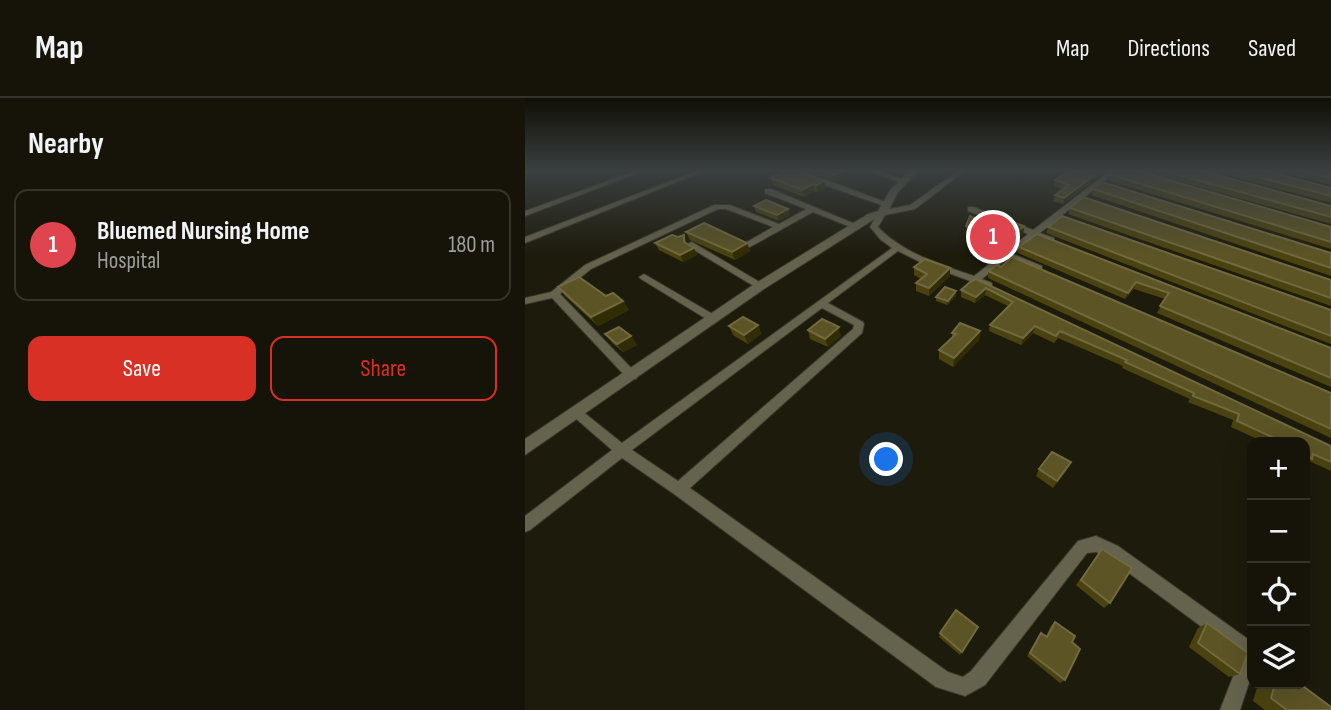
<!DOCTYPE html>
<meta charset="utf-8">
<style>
:root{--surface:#161409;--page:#232117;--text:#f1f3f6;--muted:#9e9e9c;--line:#35332a;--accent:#d93025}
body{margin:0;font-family:"Sofia Sans Condensed",sans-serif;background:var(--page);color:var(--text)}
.controls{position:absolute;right:21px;bottom:21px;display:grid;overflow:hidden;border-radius:14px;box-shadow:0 7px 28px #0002}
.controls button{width:63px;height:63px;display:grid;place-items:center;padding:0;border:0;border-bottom:2px solid var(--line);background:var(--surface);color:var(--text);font:35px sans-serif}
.you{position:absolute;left:362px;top:362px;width:24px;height:24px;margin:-18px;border:5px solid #fff;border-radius:50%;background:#1a73e8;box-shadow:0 0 0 10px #1a73e833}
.badge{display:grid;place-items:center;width:46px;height:46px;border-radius:50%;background:var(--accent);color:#fff;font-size:23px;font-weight:700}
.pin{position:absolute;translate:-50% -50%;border:4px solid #fff;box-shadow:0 2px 7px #0006}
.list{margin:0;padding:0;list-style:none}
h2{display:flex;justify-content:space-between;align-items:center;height:91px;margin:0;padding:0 28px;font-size:30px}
h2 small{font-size:23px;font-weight:400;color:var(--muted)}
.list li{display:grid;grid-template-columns:46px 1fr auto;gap:21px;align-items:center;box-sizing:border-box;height:112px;margin:0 14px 14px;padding:0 14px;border:2px solid var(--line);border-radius:14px}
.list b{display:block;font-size:26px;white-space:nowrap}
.list p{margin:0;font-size:23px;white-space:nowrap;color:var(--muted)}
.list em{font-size:23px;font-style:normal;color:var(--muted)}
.actions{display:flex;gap:14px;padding:21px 28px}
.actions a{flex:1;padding:16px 0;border:2px solid var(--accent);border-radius:14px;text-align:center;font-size:24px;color:var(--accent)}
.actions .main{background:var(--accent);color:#fff}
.icon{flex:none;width:38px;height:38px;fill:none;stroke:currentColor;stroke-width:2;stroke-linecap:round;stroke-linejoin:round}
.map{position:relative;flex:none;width:806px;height:612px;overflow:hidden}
header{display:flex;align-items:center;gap:42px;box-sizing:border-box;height:98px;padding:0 35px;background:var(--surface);border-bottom:2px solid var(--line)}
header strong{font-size:33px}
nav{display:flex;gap:38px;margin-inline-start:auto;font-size:24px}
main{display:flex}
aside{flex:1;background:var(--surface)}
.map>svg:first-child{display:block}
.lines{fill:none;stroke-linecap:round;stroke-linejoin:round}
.minor-casing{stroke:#393728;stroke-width:2}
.tertiary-casing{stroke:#393728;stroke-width:2}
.minor{fill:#65624d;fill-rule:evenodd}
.tertiary{fill:#65624d;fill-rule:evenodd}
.wall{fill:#4b430f}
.shaded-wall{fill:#322c05}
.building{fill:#5c5425;stroke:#716a40;stroke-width:2}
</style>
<header>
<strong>Map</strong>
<nav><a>Map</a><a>Directions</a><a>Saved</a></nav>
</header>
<main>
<aside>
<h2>Nearby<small></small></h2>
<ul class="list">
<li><span class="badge" style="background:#e0444e">1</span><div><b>Bluemed Nursing Home</b><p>Hospital</p></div><em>180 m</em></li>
</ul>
<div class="actions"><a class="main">Save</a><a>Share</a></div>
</aside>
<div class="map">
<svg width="806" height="612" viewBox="0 0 806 612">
<rect width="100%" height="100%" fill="#1d1b0c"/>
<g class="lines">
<g class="minor-casing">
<g id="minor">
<polygon points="0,72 10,72 0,76"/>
<polygon points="113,72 121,72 0,118 0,113"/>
<polygon points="174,72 182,72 0,145 0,139"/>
<polygon points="341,72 350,72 384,83 377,85"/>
<path d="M434 72H441L390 111 360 117 353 129C379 156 415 166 449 178L503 136 443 113V109H449L508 132 586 72H593L515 135 529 140V144H523L510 139 488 156 517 168V172H511L483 160 457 181 467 185V189L464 190 399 166 373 153 303 205 338 224 339 226 337 235 165 390 423 574 438 579 446 573 553 443 571 438 593 448 727 544V576L715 612H695L716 558 581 458 571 454 562 455 460 587 440 598 411 589 149 396 97 360 5 432 0 434V418L87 352 49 319 47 316 49 313H57L97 345 367 150 356 142 345 129 354 113 385 107ZM297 210 329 227 328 231 153 383 107 352Z"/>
<polygon points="282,77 288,77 366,106 359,108 282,81"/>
<polygon points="240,91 246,91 335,128 328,130 288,114 223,150 220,149 220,145 248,129 201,111 193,111 66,171 35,196 111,275 113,278 111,281 103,281 27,200 0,206 0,200 26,194 60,167 189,107 205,107 254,126 281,111 240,95"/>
<polygon points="167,144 238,186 240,188 235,191 232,190 164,149 164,145"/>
<polygon points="119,176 191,218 192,220 191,222 183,222 116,181 114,179"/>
</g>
</g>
<g class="tertiary-casing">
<polygon id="tertiary" points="385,72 394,72 373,94 361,117 351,120 239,191 0,357 0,341 231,185 343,116 353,113 366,91"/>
</g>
<use href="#minor" class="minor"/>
<use href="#tertiary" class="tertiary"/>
</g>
<g class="wall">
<polygon points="274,72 334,72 311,84"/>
<polygon points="562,72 582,72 538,106 528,103 530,97 538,91 529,88 530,82 557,75"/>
<polygon points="614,72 675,72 806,108 806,126"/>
<polygon points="682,72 738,72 806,90 806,105"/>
<polygon points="746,72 806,72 806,87"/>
<polygon points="587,77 806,129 806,151 585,83"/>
<polygon points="246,80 299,83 301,90 293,94 289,93 279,99 248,87"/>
<polygon points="568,91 806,155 806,178 566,97"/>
<polygon points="229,108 263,111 265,117 254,123 231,114"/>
<polygon points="545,110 806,182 806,208 543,116"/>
<polygon points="441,128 499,128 498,137 479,151 441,136"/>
<polygon points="523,129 806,212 806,246 521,135"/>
<polygon points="161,134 222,145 225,153 210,162 165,142"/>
<polygon points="512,136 806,250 806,289 632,215 640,201 609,191 600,201 493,155 494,149"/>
<polygon points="159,137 162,146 169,150 172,157 158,164 134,152 130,145 153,139"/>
<polygon points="389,169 425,178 404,198 391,193 391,185 396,181 389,177"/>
<polygon points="463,173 806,295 806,340 463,180"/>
<polygon points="451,181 806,348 806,373 784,363 780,366 780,344 739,344 706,329 708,322 663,304 665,301 597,270 598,268 533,240 529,245 508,235 496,247 464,233 465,227 483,208 460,197 450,205 436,199 436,192"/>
<polygon points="33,189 81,198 98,203 104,212 73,228 40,198"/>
<polygon points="431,193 431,198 422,207 411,203 411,199"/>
<polygon points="233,227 236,236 223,246 208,237 204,228"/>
<polygon points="283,232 316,238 303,249 285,241"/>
<polygon points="455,233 454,242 428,269 414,261 414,252 427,240 427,235"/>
<polygon points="80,236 106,238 112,247 98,254 87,245"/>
<polygon points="514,371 542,372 528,390 511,378"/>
<polygon points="577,451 585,505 579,510 551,487"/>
<polygon points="530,524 547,544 540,582 535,585 502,558 513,539 516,535 521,538 526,528"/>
<polygon points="682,525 715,576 704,579 664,549 673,530"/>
<polygon points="451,533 435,557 414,539 415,535"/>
<polygon points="733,586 775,586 806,612 740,612 728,603"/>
</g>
<g class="shaded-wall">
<polygon points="321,72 334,72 311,84 310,77"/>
<polygon points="576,72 582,72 538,106 539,100"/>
<polygon points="299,83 301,90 293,94 292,87"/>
<polygon points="288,86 289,93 279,99 277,92"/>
<polygon points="263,111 265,117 254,123 252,117"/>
<polygon points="499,128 498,137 479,151 481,143"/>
<polygon points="222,145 225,153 210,162 207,154"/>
<polygon points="169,150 172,157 158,164 155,157"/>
<polygon points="425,170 425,178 404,198 404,190"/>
<polygon points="611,184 609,191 600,201 603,195"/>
<polygon points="461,190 460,197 450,205 451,199"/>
<polygon points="431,193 431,198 422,207 423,203"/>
<polygon points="98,203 104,212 73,228 66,219"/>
<polygon points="233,227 236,236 223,246 219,237"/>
<polygon points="510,228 508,235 496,247 498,240"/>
<polygon points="314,229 316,238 303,249 300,241"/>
<polygon points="455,233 454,242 428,269 429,260"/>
<polygon points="106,238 112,247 98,254 92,246"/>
<polygon points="546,364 542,372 528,390 532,383"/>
</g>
<g class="building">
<polygon points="263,72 269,72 299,83 292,87 288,86 277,92 246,80"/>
<polygon points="293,72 321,72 310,77"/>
<polygon points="546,72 557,75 562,72 576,72 539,100 530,97 544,87 530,82"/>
<polygon points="593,72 610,72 806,129 806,144 587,77"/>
<polygon points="636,72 675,72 806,108 806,119"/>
<polygon points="706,72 738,72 806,90 806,98"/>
<polygon points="771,72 806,72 806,80"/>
<polygon points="577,84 806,155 806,170 568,91"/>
<polygon points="558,99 806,182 806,200 545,110"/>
<polygon points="241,102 263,111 252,117 229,108"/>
<polygon points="445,118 469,128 479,121 499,128 481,143 441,128"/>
<polygon points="537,118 806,212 806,238 523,129"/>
<polygon points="179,125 222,145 207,154 161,134"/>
<polygon points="512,136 806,250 806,280 635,208 644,195 611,184 603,195 494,149"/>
<polygon points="147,137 153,139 159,137 159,144 169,150 155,157 130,145"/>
<polygon points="487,159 806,295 806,331 463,173 472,167 476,169"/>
<polygon points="400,161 425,170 404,190 391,185 402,176 389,169"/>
<polygon points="54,179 81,198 88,195 98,203 66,219 33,189"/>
<polygon points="451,181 806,348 806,364 788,356 787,361 780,357 780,344 758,344 712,323 714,316 668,298 669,295 600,264 602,262 535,233 531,238 510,228 498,240 465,227 488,204 461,190 451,199 436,192 445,184"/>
<polygon points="420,189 431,193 423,203 411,199"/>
<polygon points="218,219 233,227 219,237 204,228"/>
<polygon points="297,221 314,229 300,241 283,232"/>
<polygon points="435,225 455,233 429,260 414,252 431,236 427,235"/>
<polygon points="94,229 106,238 92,246 80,236"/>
<polygon points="527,354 546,364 532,383 514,371"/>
<polygon points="577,451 607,470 585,505 556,482"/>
<polygon points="431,512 453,529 437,554 415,535"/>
<polygon points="530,524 550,538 547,544 555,551 540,582 505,555 516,535 522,539"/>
<polygon points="682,525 723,555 715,576 673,545"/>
<polygon points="750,586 775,586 806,609 806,612 762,612 746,600"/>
</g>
<linearGradient id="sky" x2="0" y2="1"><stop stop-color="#100f07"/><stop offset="0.46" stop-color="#3a3f40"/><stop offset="1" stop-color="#3a3f40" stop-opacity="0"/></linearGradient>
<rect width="806" height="157" fill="url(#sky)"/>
</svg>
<div class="controls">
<button>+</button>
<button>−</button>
<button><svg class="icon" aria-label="locate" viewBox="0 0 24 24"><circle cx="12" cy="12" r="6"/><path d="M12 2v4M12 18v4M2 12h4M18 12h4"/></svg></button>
<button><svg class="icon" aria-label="layers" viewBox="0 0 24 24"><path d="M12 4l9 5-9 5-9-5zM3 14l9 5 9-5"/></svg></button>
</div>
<div class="you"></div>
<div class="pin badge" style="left:468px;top:139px;background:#e0444e">1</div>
</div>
</main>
